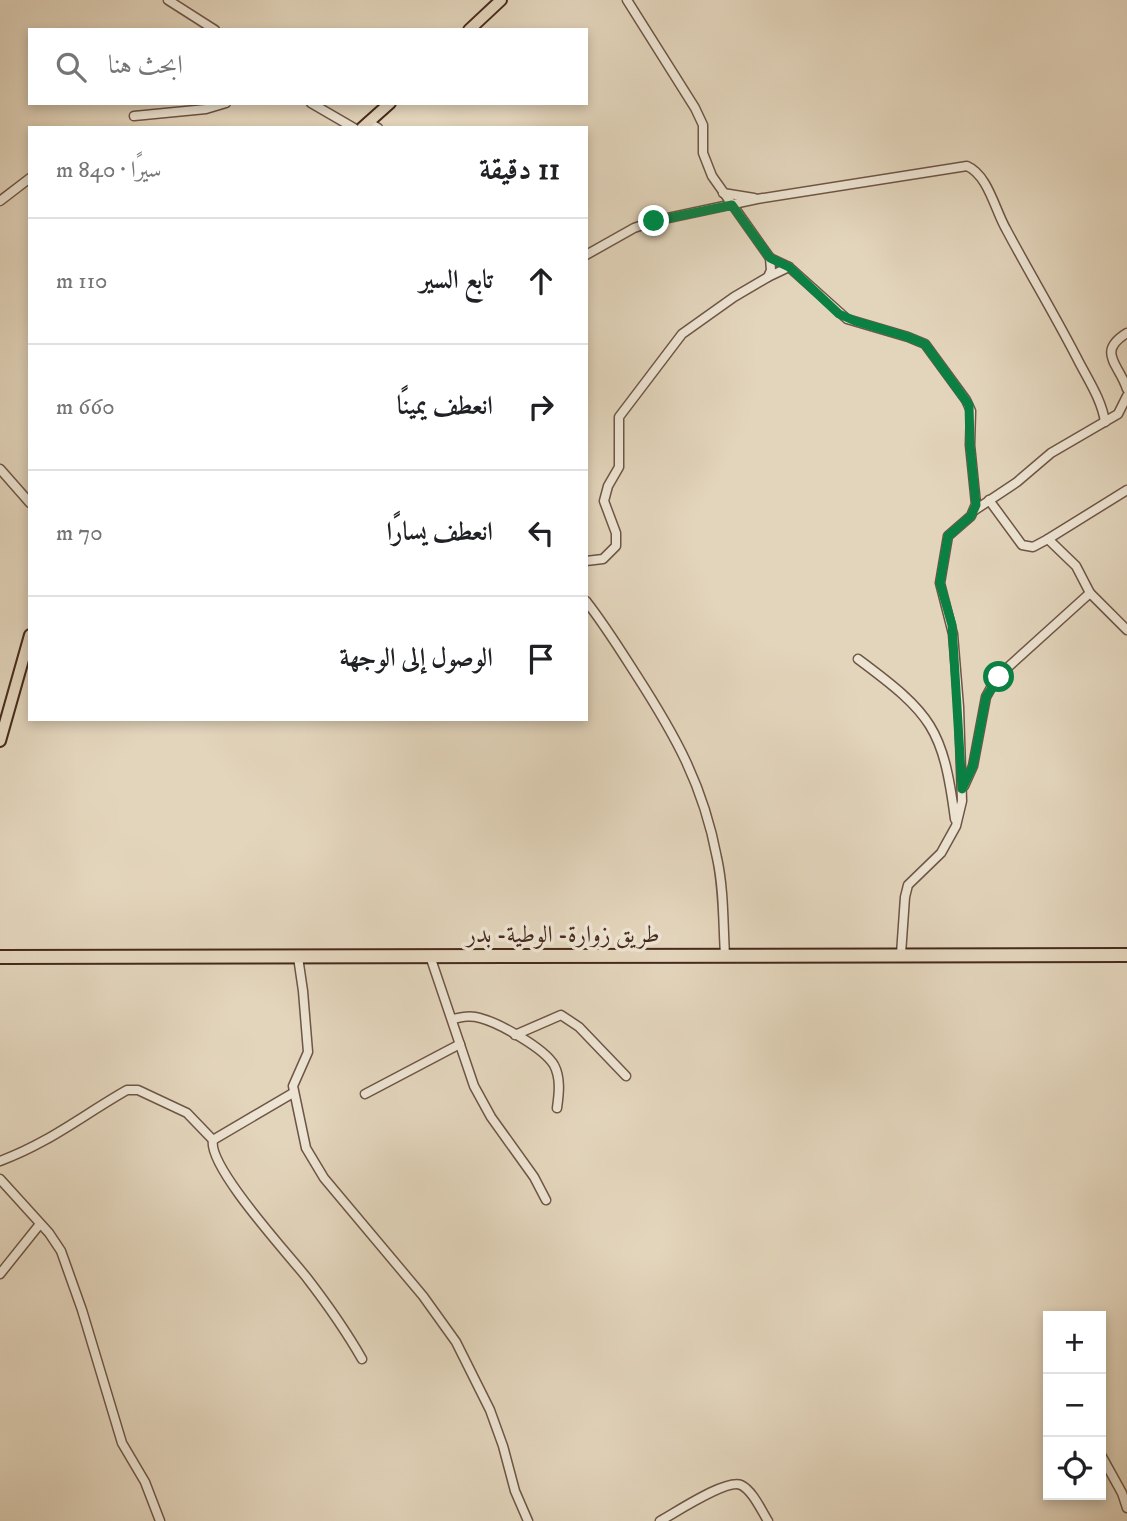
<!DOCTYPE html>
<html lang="ar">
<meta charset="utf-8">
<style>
:root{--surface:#fff;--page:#f2f2f2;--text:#202124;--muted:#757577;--line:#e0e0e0}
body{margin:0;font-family:"IM FELL DW Pica",Amiri,serif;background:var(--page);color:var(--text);direction:rtl}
.controls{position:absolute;right:21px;bottom:21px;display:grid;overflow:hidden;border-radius:0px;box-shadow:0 4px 10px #0003}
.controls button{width:63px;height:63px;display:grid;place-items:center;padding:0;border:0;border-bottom:2px solid var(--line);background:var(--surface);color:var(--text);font:35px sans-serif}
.stop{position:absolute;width:21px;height:21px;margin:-16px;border:5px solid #0b8043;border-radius:50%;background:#fff}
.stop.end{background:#0b8043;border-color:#fff;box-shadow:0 2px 7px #0008}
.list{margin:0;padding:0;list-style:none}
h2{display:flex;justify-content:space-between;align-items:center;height:91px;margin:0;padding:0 28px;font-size:30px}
h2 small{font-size:23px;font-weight:400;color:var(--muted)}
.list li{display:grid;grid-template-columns:46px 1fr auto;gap:21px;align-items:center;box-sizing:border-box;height:126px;padding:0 28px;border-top:2px solid var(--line)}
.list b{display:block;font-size:26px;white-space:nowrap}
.list em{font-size:23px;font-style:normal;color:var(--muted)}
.icon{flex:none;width:38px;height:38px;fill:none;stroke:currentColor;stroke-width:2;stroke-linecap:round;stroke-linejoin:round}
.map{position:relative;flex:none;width:1127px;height:1521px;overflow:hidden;direction:ltr}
.search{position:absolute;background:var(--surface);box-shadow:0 4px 10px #0003;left:28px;top:28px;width:560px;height:77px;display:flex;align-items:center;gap:18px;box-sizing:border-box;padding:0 24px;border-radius:0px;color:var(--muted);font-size:26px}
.panel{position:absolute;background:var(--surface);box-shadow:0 4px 10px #0003;left:28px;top:126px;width:560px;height:595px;border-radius:0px;direction:rtl}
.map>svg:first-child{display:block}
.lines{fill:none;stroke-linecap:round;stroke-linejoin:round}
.minor-casing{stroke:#6e5545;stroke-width:11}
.major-casing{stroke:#472a1d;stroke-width:14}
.highway-casing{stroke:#472a1d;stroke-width:16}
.minor{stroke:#ede4d3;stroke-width:8}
.major{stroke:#e3d5bc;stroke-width:10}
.highway{stroke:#e3d5bc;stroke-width:12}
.route{stroke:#0b8043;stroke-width:9}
.labels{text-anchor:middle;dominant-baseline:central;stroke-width:7;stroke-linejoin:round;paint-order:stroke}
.street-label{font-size:24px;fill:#472a1d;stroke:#ede4d3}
</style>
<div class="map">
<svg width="1127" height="1521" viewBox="0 0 1127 1521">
<rect width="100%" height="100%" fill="#e3d5bc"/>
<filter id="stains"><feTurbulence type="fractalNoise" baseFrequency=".00286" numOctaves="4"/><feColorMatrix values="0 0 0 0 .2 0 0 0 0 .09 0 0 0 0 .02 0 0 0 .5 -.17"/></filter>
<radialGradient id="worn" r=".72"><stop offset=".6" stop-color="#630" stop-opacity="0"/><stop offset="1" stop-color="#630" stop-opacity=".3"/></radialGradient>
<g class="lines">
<g class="minor-casing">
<g id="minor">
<polyline points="168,0 215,30"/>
<polyline points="311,103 354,128"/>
<polyline points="134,116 206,109 226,103"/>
<polyline points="368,122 378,128"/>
<polyline points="723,193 754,198"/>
<polyline points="0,201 30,178"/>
<path d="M586 255 634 228 654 221 757 199 967 166C988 175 995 210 1006 229 1030 274 1056 317 1079 362 1089 381 1102 401 1105 422"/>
<polyline points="770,258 789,267 847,319 908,337 925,344 966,400 971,411 970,445 976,504 971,516 948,536 940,583 953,634 959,707 962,801 956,826 941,853 908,885 905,897 901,954"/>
<polyline points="768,277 789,267"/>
<path d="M1127 333C1096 352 1119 364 1127 389"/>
<polyline points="0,469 30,503"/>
<polyline points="989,500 1022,545 1033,547 1048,539 1076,566 1090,593 1127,630"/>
<polyline points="975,510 1017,482 1051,453 1118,414 1127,396"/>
<polyline points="1048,539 1127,490"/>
<polyline points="586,561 603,559 616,546 616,533 604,501 608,486 619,467 619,417 682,334 734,297 768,277 771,270 770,258 712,176 703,153 703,125 695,108 627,0"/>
<path d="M586 601C604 624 619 648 635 673 675 735 703 784 717 858 724 890 723 923 725 955"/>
<path d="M858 659C932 714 943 728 955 819"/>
<polyline points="964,786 973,766 986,697 992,686 1006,669 1090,593"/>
<polyline points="430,956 474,1086 491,1117 534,1177 546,1200"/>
<polyline points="298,957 303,991 308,1052 293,1086 306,1148 324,1178 423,1296 456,1342 490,1410 503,1446 515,1491 528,1521"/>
<path d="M453 1019C462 1017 471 1015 480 1018 499 1023 544 1048 554 1065 561 1078 559 1094 557 1108"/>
<polyline points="515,1035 561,1015 579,1027 626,1076"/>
<polyline points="365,1094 460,1044"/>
<polyline points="213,1140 293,1093"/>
<path d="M0 1161C49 1143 83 1115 127 1090H138L187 1113 213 1140C207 1166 289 1255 307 1278 327 1304 346 1331 362 1359"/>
<polyline points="0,1179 49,1233 61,1251 82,1310 122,1443 145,1482 160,1521"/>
<polyline points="0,1274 40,1224"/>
<polyline points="1101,1455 1122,1493 1127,1508"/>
<path d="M660 1521C675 1513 727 1478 741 1485 753 1491 761 1510 768 1521"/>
</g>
</g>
<g class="major-casing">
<g id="major">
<polyline points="469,30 501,0"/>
<polyline points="362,128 390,103"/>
<polyline points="0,741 30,635"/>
</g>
</g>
<g class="highway-casing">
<polyline id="highway" points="0,957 1127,955"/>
</g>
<use href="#minor" class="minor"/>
<use href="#major" class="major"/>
<use href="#highway" class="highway"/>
</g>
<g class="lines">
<polyline class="route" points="654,221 732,205 770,258 789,267 839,314 855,321 908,337 925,344 969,405 970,445 976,505 971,516 948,536 940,583 952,625 962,789 973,766 986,697 999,677"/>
</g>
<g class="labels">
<g class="street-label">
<text x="563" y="935">طريق زوارة- الوطية- بدر</text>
</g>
</g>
<rect width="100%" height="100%" filter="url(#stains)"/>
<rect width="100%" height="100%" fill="url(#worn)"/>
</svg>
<div class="controls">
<button>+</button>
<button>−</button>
<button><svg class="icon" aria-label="locate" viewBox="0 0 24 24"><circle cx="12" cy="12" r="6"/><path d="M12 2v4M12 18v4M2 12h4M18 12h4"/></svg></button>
</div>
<div class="stop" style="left:999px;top:677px"></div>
<div class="stop end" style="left:654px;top:221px"></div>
<div class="search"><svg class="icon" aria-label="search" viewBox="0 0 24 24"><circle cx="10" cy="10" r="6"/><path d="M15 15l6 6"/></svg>ابحث هنا</div>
<section class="panel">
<h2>11 دقيقة<small>سيرًا · 840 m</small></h2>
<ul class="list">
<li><svg class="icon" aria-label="ahead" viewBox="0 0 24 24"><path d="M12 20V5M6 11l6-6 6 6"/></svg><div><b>تابع السير</b></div><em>110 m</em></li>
<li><svg class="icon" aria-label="right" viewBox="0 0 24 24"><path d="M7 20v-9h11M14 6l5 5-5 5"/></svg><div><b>انعطف يمينًا</b></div><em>660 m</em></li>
<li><svg class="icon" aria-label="left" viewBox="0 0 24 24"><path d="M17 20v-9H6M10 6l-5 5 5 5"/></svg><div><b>انعطف يسارًا</b></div><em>70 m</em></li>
<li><svg class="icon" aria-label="arrive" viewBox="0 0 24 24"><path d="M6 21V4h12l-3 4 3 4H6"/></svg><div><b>الوصول إلى الوجهة</b></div></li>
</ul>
</section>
</div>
